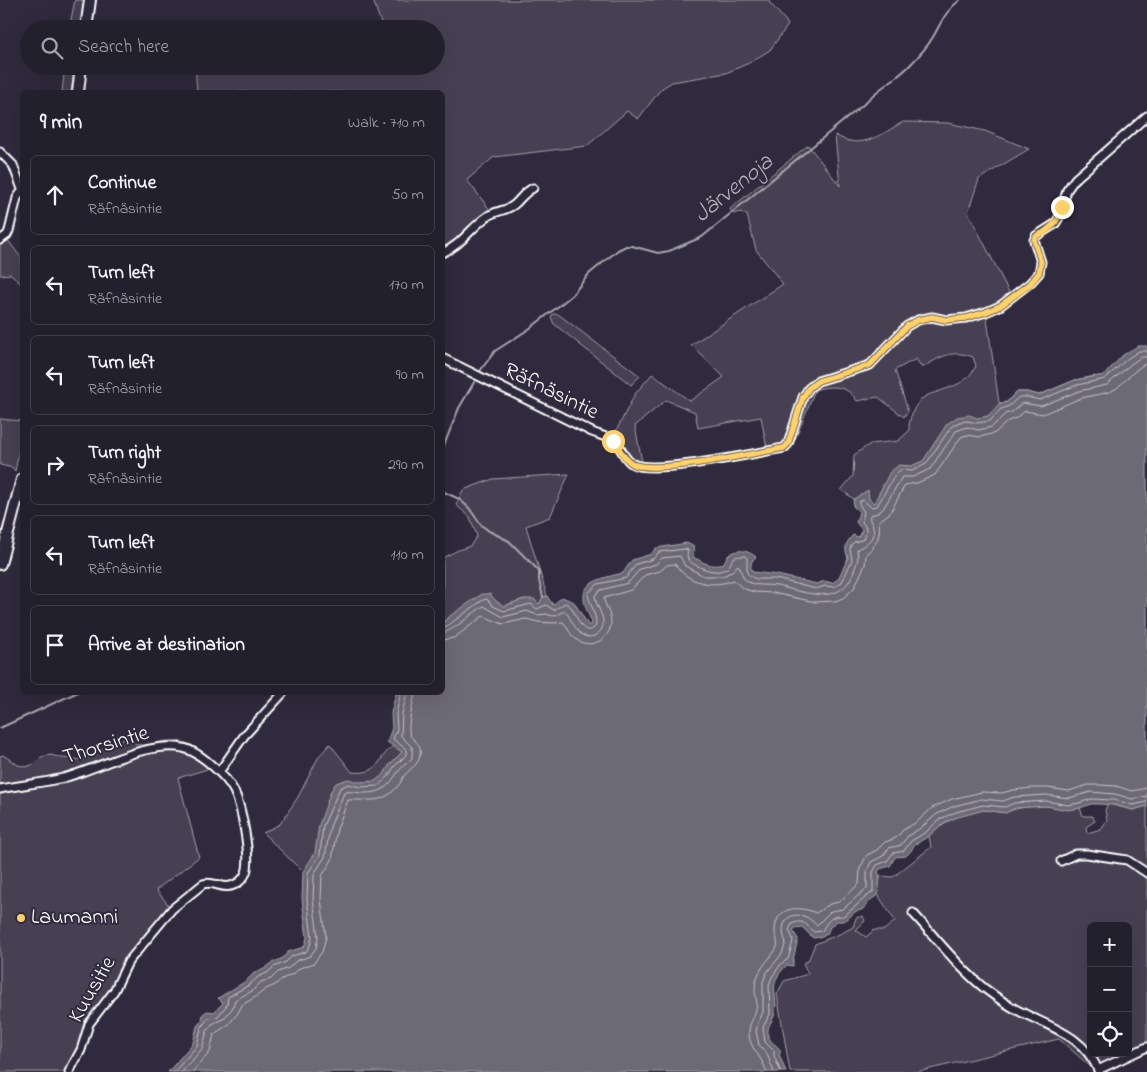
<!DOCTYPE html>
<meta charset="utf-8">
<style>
:root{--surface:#23202e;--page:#2b2836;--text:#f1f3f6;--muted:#a3a3aa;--line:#403e4a}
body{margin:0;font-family:"Indie Flower",sans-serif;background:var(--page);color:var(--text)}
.controls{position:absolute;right:15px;bottom:15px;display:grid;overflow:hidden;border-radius:8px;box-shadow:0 5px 20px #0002}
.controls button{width:45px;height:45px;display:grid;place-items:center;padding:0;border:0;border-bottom:1px solid var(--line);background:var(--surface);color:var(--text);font:25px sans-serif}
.stop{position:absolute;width:15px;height:15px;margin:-11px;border:4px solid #ffd166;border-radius:50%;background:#fff}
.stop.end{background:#ffd166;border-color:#fff;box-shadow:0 1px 5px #0008}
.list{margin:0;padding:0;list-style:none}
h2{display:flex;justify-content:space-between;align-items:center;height:65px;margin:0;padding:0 20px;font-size:21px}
h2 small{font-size:16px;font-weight:400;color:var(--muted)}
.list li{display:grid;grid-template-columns:32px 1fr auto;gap:15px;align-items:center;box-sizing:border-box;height:80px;margin:0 10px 10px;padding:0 10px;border:1px solid var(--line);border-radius:8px}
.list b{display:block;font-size:19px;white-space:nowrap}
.list p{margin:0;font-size:16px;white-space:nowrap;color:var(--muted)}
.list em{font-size:16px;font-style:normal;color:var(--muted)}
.icon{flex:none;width:28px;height:28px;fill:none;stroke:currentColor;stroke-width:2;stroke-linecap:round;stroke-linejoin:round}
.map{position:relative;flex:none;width:1147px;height:1072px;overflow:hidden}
.search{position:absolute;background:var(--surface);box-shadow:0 5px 20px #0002;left:20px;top:20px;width:425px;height:55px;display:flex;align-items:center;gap:12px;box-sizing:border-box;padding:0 18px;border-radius:28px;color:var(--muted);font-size:19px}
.panel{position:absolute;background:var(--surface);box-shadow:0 5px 20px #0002;left:20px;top:90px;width:425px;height:605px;border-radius:8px}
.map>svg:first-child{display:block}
.green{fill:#464152;stroke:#a2a0a8;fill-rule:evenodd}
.water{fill:#6d6a77;stroke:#a7a6ad}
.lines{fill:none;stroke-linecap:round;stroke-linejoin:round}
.shore{stroke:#c5c3c9;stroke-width:1}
.stream{stroke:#a7a6ad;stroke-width:2}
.street-casing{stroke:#fff;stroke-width:11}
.secondary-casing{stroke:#fff;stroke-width:14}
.street{stroke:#2f2a3d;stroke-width:7}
.secondary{stroke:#2f2a3d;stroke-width:10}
.route{stroke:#ffd166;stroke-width:6}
.poi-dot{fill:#ffd166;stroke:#2f2a3d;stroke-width:2}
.labels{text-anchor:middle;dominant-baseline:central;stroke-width:4;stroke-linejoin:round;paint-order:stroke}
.street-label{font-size:22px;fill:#fff;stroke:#2f2a3d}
.poi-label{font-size:22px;fill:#fff;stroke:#2f2a3d;text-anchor:start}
.water-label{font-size:24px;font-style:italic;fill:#b6b4bb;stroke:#2f2a3d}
</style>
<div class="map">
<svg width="1147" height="1072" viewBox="0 0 1147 1072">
<rect width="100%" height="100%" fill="#2f2a3d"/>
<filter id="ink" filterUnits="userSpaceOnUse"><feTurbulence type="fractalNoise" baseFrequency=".02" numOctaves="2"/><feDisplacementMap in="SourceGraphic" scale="10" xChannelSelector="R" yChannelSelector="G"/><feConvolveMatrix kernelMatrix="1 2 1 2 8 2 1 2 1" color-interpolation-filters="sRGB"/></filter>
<g filter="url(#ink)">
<g class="green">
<polygon points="75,0 85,0 81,29 69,29"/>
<path d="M373 0H771L769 2 785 20 788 25 770 50 749 63 726 73 672 82 661 89 638 119 627 111 587 146 494 157 467 180 490 210C476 225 462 241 443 249L442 92H199L197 91 195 66H364L366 68 368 66H436V29H383Z"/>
<polygon points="65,66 75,66 71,92 62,92"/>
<path d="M903 122 948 123 985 131 1029 149 979 179 968 212 1011 296 986 312 999 403 1007 402 1016 392H1027L1039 395 1075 380 1095 376 858 517 859 512 853 506 854 499 841 490 853 476 854 455 870 444 898 441 909 431C908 419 915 402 926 396 929 394 934 393 937 392 954 386 967 383 976 366L973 357C952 349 940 357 922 368L916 359 895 370 908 411 904 417 878 397 857 401C848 385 831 385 815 390L792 447 779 453 768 454 761 417 698 428 695 412 666 400 635 426 642 462 630 458 615 438 608 434 616 431 635 394 652 374 690 401 724 377 691 345 783 284 756 250 747 215 740 212 733 214 730 209 808 145 840 186 835 135C861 151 880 135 903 122Z"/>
<polygon points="7,239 22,259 22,285 11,274 0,275 0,245"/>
<polygon points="553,314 558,314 640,376 631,385 554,324 551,317"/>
<polygon points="0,419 22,421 22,437 15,471 13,468 0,465"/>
<polygon points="569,474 550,517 526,526 547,596 543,597 539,605 524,599 504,606 443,631 443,558 456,551 470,546 477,536 470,517 456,505 463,490 493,479"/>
<path d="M128 737C131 739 134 744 137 744 144 747 154 743 161 742 184 737 202 748 214 767L178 778 199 857 156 890 172 909 128 962 114 991 96 1013 69 1072H0V756L3 755 18 765 26 767 34 764 41 757 51 755 62 758 84 760 98 751Z"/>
<path d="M330 744 352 772C381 775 376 759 393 746L416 757 321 885 303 872 263 833 280 824 298 797 319 756Z"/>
<path d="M1108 804 1133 810 1147 806V1047L1098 1070 1093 1069 1059 1039 917 1072H790L777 994 784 981 808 974 803 963 808 961 815 944 842 933 853 927 856 918 863 916 865 921 856 930 866 937 874 930H884L895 921 878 895 880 876 893 877 931 847 929 836C942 821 965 812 984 810 991 810 1002 814 1007 812 1020 807 1031 806 1045 806 1058 807 1067 810 1080 808L1083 816H1092L1095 821 1086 827 1087 833 1101 829 1107 820 1105 810ZM1091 926H1128V1053H1091Z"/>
</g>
<path class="water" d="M1138 346H1147V806L1133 810 1114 805 1099 804H1091L1080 808 1068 810 1047 806 1015 808 1006 813 984 810 958 817 943 823 929 836 914 845 911 851 906 856 895 857 890 866 880 869 878 872 880 876 878 895C869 900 869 903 863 909 860 911 857 911 855 912 848 918 847 922 837 921L830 927 827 934 822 937 813 938 802 927 795 928 793 931 798 939 793 960V966L787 965C764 987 781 994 774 1016 772 1022 767 1026 768 1034 769 1043 778 1044 781 1052L779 1054 786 1072H168L193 1043 197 1026 202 1020 203 1014 207 1011 214 1012 223 1003 218 998 246 981 254 973 264 969 272 963 283 958 288 952 304 947 307 938 302 899 303 872 315 853 319 825 331 791 336 783 348 779 359 782 375 781 384 774 390 764 402 752 387 742 392 728 391 713 396 693 442 692 443 623 450 616 482 594H490L496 601 504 606 524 599H534L539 604 543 597 547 596 553 605 562 597 574 602 588 625H591L592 622C573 585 589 581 623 573L632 560 651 554 656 548 687 543 694 547 693 557C703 562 713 569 724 563 728 549 745 547 756 557 751 560 749 568 753 572L777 575 817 584 824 581 832 583 838 579 848 558C844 547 845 544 853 535L858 537 862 530 856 522 859 512 853 506 854 499 868 490 869 499 874 503 890 472 899 465 911 466 923 461 947 424 957 417 969 415 977 418 988 416 999 404 1007 402 1016 392H1027L1039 395 1075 380 1104 375 1123 355Z"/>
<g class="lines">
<g class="shore">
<path d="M442 627 447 626 483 600 487 599 493 606 504 611 531 604 537 609 546 605 554 610 565 603C567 604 569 605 571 607 576 613 582 638 594 628 600 624 590 603 588 595L589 592 598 584 626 578 636 564 653 559 659 552 685 549 688 550 687 556 689 561C697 567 717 576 727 568 735 561 727 556 745 556L747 558V573L750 576 756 579H776L816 589 825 586 834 587 842 582 852 560 850 549 851 545 854 542 862 540C867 533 868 529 862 522L864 512 859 504V502L863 500 871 507 877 506 895 475 900 470 912 471 926 464 951 427 959 422 968 421 977 423 990 421 1001 409 1009 406 1019 397H1027L1040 400 1077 385 1105 379 1127 359 1139 351H1147"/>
<path d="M442 633C453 632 473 612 484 606L503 617 527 611 537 615 546 614 553 616 565 611C573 620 579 644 596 635 601 632 604 626 603 621 602 612 595 604 595 595L601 590 628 583 640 569 656 564 662 558 680 556 685 566 704 576H723L731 572 738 565C742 570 741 577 747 581 755 587 767 584 777 586 806 592 841 608 854 571 857 561 859 561 857 549 865 546 876 538 873 527 871 521 869 521 870 515L878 513 883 509 902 477H913L930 469 956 431 967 427 978 430 992 427 1005 414 1012 412 1022 403 1041 406 1079 391 1107 385 1131 364 1141 357H1147"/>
<path d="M442 640 454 638 483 616 503 624 526 619 538 622 553 623 563 622C568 628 570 635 577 640 591 650 611 639 611 622 611 615 606 607 604 600V598L631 590 645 575 660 571 667 565 675 564C688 584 713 588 734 580L742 588 754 592 773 593 815 602 835 601 843 598 854 588 865 565 866 554C877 545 881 535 879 521L890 513 905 485 917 483 935 475 961 437 967 435 980 437 995 433 1008 421 1016 418 1025 411 1043 414 1081 398 1110 392 1117 388 1136 370 1143 365 1147 364"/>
<polyline points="174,1072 197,1046 201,1028 208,1018 217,1017 227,1005 228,997 249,985 258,977 267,973 274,967 286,962 292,956 306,952 310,945 312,937 307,899 308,873 320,855 323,826 340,788 348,784 360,787 378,786 388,777 394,767 406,755 406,749 393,739 397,729 396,714 401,692"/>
<path d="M182 1072 202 1049 207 1031 212 1024 223 1019 232 1009 235 1000 252 991 261 982 271 979 278 972 289 968 296 961 310 956 316 948 318 937 313 899 314 874 325 857 330 827 344 793C350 790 356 793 363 793 383 793 387 788 398 772 401 767 408 763 412 758V747L401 736 402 714 407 692"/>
<path d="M192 1072 210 1052 214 1034 228 1025 238 1013 242 1005 257 996 266 989 275 985 282 979 293 974 300 968 314 963 322 952 326 937 321 899 322 876 332 860 337 829 348 800C369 799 382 805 398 786 401 783 402 779 404 776 410 768 419 765 420 755 422 743 415 743 410 735 406 727 414 702 415 692"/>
<path d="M767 1072C765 1068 763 1062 760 1058 755 1050 750 1045 749 1035 748 1024 754 1019 756 1009 758 1004 755 996 755 990 755 973 765 964 775 951 781 943 774 937 775 929 777 905 800 906 816 913L830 904 839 902 859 884 860 868 867 855 877 850 885 842 896 838 903 830 917 822 932 808 952 799 982 792 1002 793 1013 790 1032 788H1048L1069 791 1088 785H1099L1116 786 1132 791 1147 788"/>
<path d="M774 1072 767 1054 759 1045 756 1031 758 1023 763 1012V982L767 972 782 954 786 942C779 928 785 911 803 916 809 917 812 922 817 925L831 911 843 909 867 888V871L871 862 883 856 889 848 901 845 908 836 922 827 937 814 954 806 982 799 1003 801 1014 797 1046 795 1069 798 1091 792 1115 794 1132 799 1147 796"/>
<path d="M781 1072 774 1056V1051L765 1042 763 1027 770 1014 769 985 772 977 781 964 788 959 792 945 793 939 789 930 792 924C803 918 807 926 814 932L822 931C826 924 830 916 839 916 843 916 843 917 846 914 856 907 863 898 873 892V872L877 865 887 861 893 853 904 851 911 841 926 832 940 819 956 812 983 805 1005 807 1014 803 1046 801 1068 805 1079 803 1091 799 1114 800 1133 805 1147 802"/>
</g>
<g class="stream">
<path d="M480 371 495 351 529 329 560 305 572 295 589 274 618 250 626 246H632L658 253 669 251 702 237 864 104C878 87 897 80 911 64 919 56 927 47 933 37 941 23 946 10 960 0"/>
<polyline points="442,450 459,408 476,379"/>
<polyline points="442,491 459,499 469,508 481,525 489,531 509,541 539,571 539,580 543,597"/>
<polyline points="0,728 78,692"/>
</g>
<g class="street-casing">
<g id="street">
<polyline points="0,152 13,165 22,189"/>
<polyline points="0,240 7,235 9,231 17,198 22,191"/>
<path d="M442 253C462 245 471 227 488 216 496 210 509 211 516 203 522 197 525 192 533 188"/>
<path d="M442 358 592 432C599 435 608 437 614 441 622 447 623 459 633 464 654 475 756 453 784 448L788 444 803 397 809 388 818 381 870 365 907 326 918 320 932 317 946 320 966 318 986 312 1000 306 1030 283 1039 273 1041 262 1034 240 1036 236 1055 224 1060 216 1067 190 1075 179 1147 116"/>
<polyline points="219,772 244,736 284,692"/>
<path d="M0 789C21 785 43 783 63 778 98 769 148 740 183 748 199 751 227 777 234 791 242 807 250 853 247 869 246 874 243 879 239 882 224 893 216 880 203 884L172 909 128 962 114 991 89 1024 81 1050 69 1072"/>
<polyline points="1061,861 1076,854 1087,854 1127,860 1147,873"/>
<path d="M913 913C936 938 958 967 984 988 996 997 1007 1005 1019 1011 1052 1028 1084 1035 1099 1072"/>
<polyline points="1098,1070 1147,1047"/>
</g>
</g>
<g class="secondary-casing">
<g id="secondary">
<polyline points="86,29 90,0"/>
<polyline points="78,92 81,66"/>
<polyline points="0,564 22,479"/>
</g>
</g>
<use href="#street" class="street"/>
<use href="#secondary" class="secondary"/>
</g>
</g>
<g class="lines" filter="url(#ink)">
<path class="route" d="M613 441C620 448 623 459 633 464 654 475 756 453 784 448L788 444 803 397 809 388 818 381 870 365 907 326 918 320 932 317 946 320 966 318 986 312 1000 306 1030 284 1039 273 1041 262 1034 240C1036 235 1038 235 1043 233 1054 226 1059 219 1062 207"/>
</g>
<circle class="poi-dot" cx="21" cy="918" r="5"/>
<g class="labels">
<g class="street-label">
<text transform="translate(551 392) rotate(26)">Räfnäsintie</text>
<text transform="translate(106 746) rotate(-17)">Thorsintie</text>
<text transform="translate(93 990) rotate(-60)">Kuusitie</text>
</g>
<g class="poi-label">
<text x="31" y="918">Laumanni</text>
</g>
<g class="water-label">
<text transform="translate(734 189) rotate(-39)">Järvenoja</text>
</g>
</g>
</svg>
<div class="controls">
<button>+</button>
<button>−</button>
<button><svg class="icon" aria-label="locate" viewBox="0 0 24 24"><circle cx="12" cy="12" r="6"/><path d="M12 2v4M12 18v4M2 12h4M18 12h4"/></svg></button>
</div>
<div class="stop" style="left:613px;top:441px"></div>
<div class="stop end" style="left:1062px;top:207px"></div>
<div class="search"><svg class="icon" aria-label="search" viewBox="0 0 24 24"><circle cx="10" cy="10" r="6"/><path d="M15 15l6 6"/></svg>Search here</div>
<section class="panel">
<h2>9 min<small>Walk · 710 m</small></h2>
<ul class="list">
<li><svg class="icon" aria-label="ahead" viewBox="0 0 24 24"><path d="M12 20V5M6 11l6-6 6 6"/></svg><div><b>Continue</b><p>Räfnäsintie</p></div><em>50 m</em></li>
<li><svg class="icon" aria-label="left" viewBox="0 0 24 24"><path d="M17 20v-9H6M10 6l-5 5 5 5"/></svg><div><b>Turn left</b><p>Räfnäsintie</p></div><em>170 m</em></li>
<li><svg class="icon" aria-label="left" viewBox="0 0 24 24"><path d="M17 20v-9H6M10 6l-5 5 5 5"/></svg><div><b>Turn left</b><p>Räfnäsintie</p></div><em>90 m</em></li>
<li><svg class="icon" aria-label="right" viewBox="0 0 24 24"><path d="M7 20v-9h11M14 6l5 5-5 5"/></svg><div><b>Turn right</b><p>Räfnäsintie</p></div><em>290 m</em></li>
<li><svg class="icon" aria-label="left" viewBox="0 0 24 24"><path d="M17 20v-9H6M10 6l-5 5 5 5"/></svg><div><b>Turn left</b><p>Räfnäsintie</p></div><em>110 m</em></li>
<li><svg class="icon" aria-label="arrive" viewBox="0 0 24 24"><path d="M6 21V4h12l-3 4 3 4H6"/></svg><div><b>Arrive at destination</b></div></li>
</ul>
</section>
</div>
